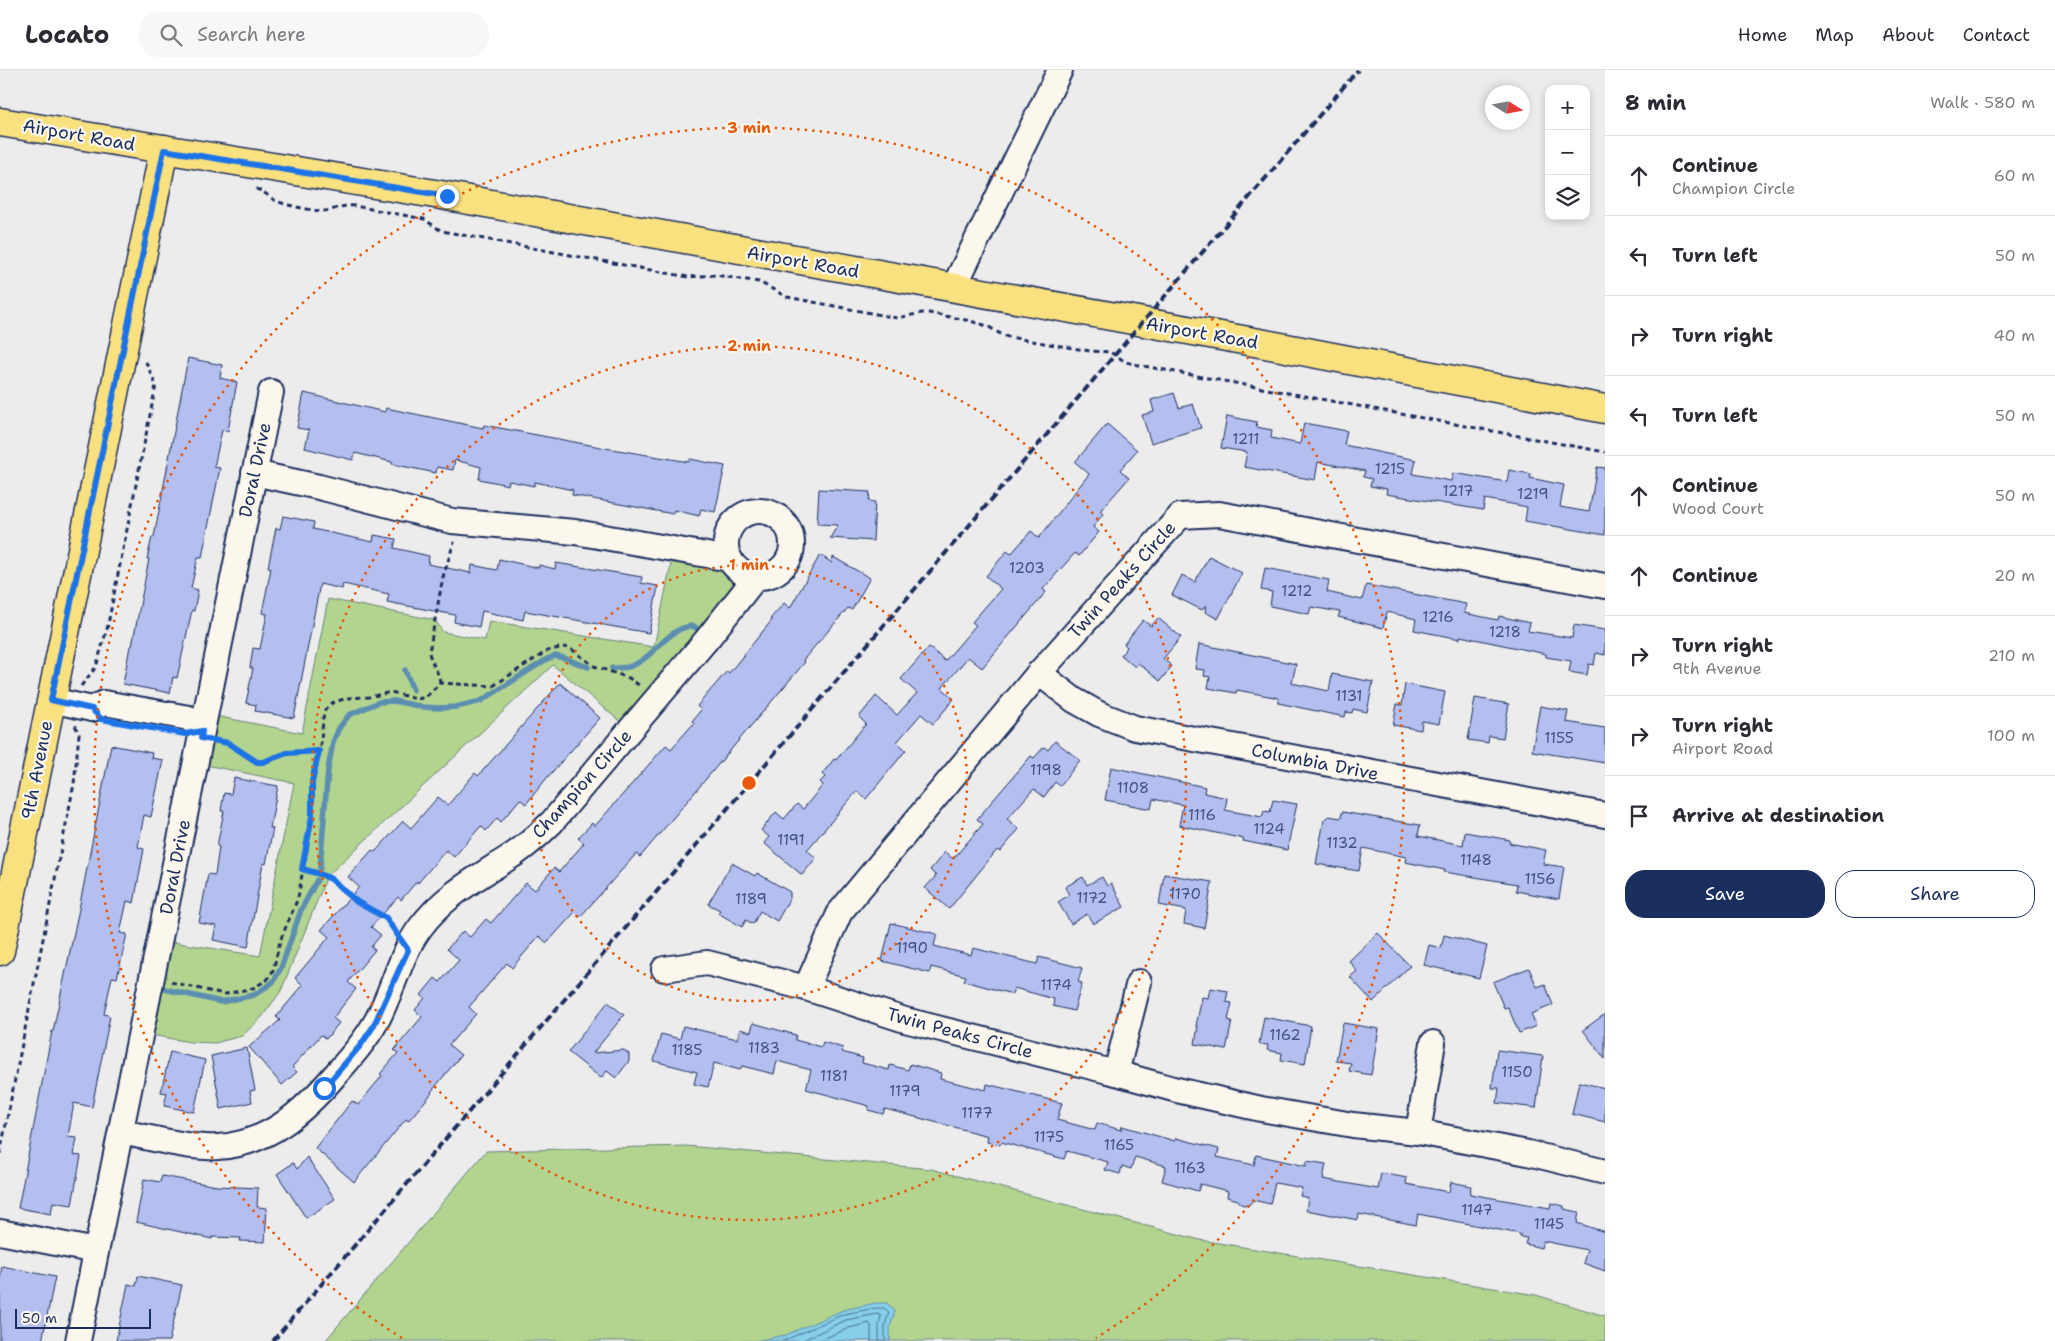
<!DOCTYPE html>
<meta charset="utf-8">
<style>
:root{--surface:#fff;--page:#f7f7f7;--text:#2b2b33;--muted:#7c7c81;--line:#e1e1e2;--accent:#1b2f5e}
body{margin:0;font-family:"Shantell Sans",sans-serif;background:var(--page);color:var(--text)}
.controls{position:absolute;right:15px;top:15px;display:grid;overflow:hidden;border-radius:10px;box-shadow:0 2px 8px #0003}
.controls button{width:45px;height:45px;display:grid;place-items:center;padding:0;border:0;border-bottom:1px solid var(--line);background:var(--surface);color:var(--text);font:25px sans-serif}
.compass{position:absolute;left:1485px;top:15px;width:45px;height:45px;border-radius:50%;background:var(--surface);box-shadow:0 2px 8px #0003;rotate:101deg}
.scale{position:absolute;left:15px;bottom:12px;width:136px;box-sizing:border-box;padding-left:5px;border:2px solid #1b2f5e;border-top:0;font-size:14px;line-height:18px;white-space:nowrap;color:#1b2f5e;-webkit-text-stroke:4px #fbf7ec;paint-order:stroke}
.stop{position:absolute;width:15px;height:15px;margin:-11px;border:4px solid #1a73e8;border-radius:50%;background:#fff}
.stop.end{background:#1a73e8;border-color:#fff;box-shadow:0 1px 5px #0008}
.list{margin:0;padding:0;list-style:none}
h2{display:flex;justify-content:space-between;align-items:center;height:65px;margin:0;padding:0 20px;font-size:21px}
h2 small{font-size:16px;font-weight:400;color:var(--muted)}
.list li{display:grid;grid-template-columns:32px 1fr auto;gap:15px;align-items:center;box-sizing:border-box;height:80px;padding:0 20px;border-top:1px solid var(--line)}
.list b{display:block;font-size:19px;white-space:nowrap}
.list p{margin:0;font-size:16px;white-space:nowrap;color:var(--muted)}
.list em{font-size:16px;font-style:normal;color:var(--muted)}
.actions{display:flex;gap:10px;padding:15px 20px}
.actions a{flex:1;padding:11px 0;border:1px solid var(--accent);border-radius:20px;text-align:center;font-size:18px;color:var(--accent)}
.actions .main{background:var(--accent);color:#fff}
.icon{flex:none;width:28px;height:28px;fill:none;stroke:currentColor;stroke-width:2;stroke-linecap:round;stroke-linejoin:round}
.map{position:relative;flex:none;width:1605px;height:1271px;overflow:hidden}
header{display:flex;align-items:center;gap:30px;box-sizing:border-box;height:70px;padding:0 25px;background:var(--surface);border-bottom:1px solid var(--line)}
header strong{font-size:24px}
nav{display:flex;gap:28px;margin-inline-start:auto;font-size:18px}
.search{width:350px;height:45px;background:var(--page);display:flex;align-items:center;gap:12px;box-sizing:border-box;padding:0 18px;border-radius:20px;color:var(--muted);font-size:19px}
main{display:flex}
aside{flex:1;background:var(--surface)}
.map>svg:first-child{display:block}
.green{fill:#b3d48e;stroke:#678276}
.water{fill:#87cee8;stroke:#5c8eb1}
.lines{fill:none;stroke-linecap:round;stroke-linejoin:round}
.shore{stroke:#466f95;stroke-width:1}
.stream{stroke:#5c8eb1;stroke-width:5.5}
.building{fill:#b4beef;stroke:#1b2f5e}
.minor-casing{stroke:#1b2f5e;stroke-width:28}
.major-casing{stroke:#1b2f5e;stroke-width:31}
.path{stroke:#1b2f5e;stroke-width:3;stroke-dasharray:5 4;stroke-linecap:butt}
.minor{stroke:#fbf7ec;stroke-width:24}
.major{stroke:#fae180;stroke-width:28}
.rail{stroke:#1b2f5e;stroke-width:4;stroke-dasharray:8 4;stroke-linecap:butt}
.route{stroke:#1a73e8;stroke-width:6}
.ring{fill:none;stroke:#e8590c;stroke-width:2.5;stroke-dasharray:2.5 5}
.labels{text-anchor:middle;dominant-baseline:central;stroke-width:4.5;stroke-linejoin:round;paint-order:stroke}
.number-label{font-size:15px;fill:#415382}
.street-label{font-size:18px;fill:#1b2f5e;stroke:#fbf7ec}
.centre{fill:#e8590c;stroke:#fbf7ec;stroke-width:2.5}
.ring-label{font-size:15px;text-anchor:middle;font-weight:bold;fill:#e8590c;stroke:#fbf7ec;stroke-width:4.5;stroke-linejoin:round;paint-order:stroke}
</style>
<header>
<strong>Locato</strong>
<div class="search"><svg class="icon" aria-label="search" viewBox="0 0 24 24"><circle cx="10" cy="10" r="6"/><path d="M15 15l6 6"/></svg>Search here</div>
<nav><a>Home</a><a>Map</a><a>About</a><a>Contact</a></nav>
</header>
<main>
<div class="map">
<svg width="1605" height="1271" viewBox="0 0 1605 1271">
<rect width="100%" height="100%" fill="#edeced"/>
<filter id="ink" filterUnits="userSpaceOnUse"><feTurbulence type="fractalNoise" baseFrequency=".02" numOctaves="2"/><feDisplacementMap in="SourceGraphic" scale="10" xChannelSelector="R" yChannelSelector="G"/><feConvolveMatrix kernelMatrix="1 2 1 2 8 2 1 2 1" color-interpolation-filters="sRGB"/></filter>
<g filter="url(#ink)">
<g class="green">
<polygon points="674,479 736,498 745,504 630,660 553,595 327,806 281,921 262,947 242,966 215,973 190,972 140,963 160,870 260,886 294,713 196,693 205,644 302,663 328,529 435,550 443,562 485,570 489,551 654,577"/>
<polygon points="687,1076 931,1099 1200,1170 1536,1225 1605,1246 1605,1271 325,1271 486,1081"/>
</g>
<polygon class="water" points="876,1233 887,1233 895,1241 890,1257 890,1271 755,1271 786,1265 843,1240"/>
<g class="lines">
<g class="shore">
<polyline points="783,1271 844,1244 876,1238 884,1238 889,1242 885,1256 885,1271"/>
<polyline points="801,1271 846,1250 877,1244 881,1246 879,1255 879,1271"/>
<polyline points="818,1271 849,1258 869,1253 871,1256 871,1271"/>
</g>
<g class="stream">
<path d="M612 598C617 598 623 598 628 597 654 590 667 556 694 556L704 565"/>
<polyline points="405,600 413,620"/>
<polyline points="320,798 328,699 333,672 339,658 349,645 379,632 394,631 423,637 439,638 456,637 481,631 547,589 555,586 564,588 588,597"/>
<polyline points="156,917 221,932 254,925 263,919 273,912 281,898 301,840 317,810"/>
</g>
</g>
<g class="building">
<polygon points="188,288 222,295 220,308 237,312 228,361 222,360 214,397 220,398 202,487 198,487 191,518 198,520 194,541 192,540 177,608 173,607 170,623 123,614 130,576 132,576 149,489 147,489 152,467 154,467"/>
<polygon points="304,323 385,342 386,338 483,358 484,355 606,378 689,392 690,389 725,396 715,442 701,439 699,446 674,440 673,444 572,425 573,420 535,412 534,416 509,411 508,415 479,409 481,397 455,390 453,400 437,397 436,403 392,394 392,392 355,383 353,390 305,378 309,360 297,358"/>
<polygon points="1174,323 1179,338 1193,334 1201,358 1151,373 1142,345 1154,342 1151,330"/>
<polygon points="1227,346 1257,352 1256,357 1272,360 1271,368 1300,374 1304,353 1347,361 1344,375 1416,390 1413,404 1451,411 1453,403 1507,412 1509,400 1531,404 1530,408 1564,415 1560,437 1589,442 1597,397 1605,398 1605,465 1525,451 1527,437 1485,429 1483,440 1386,424 1387,419 1370,416 1372,409 1363,407 1365,401 1318,392 1315,410 1244,397 1247,382 1221,378"/>
<polygon points="1107,354 1137,380 1120,400 1129,408 1100,441 1103,444 1093,457 1099,462 1079,486 1075,483 1043,519 1046,522 982,598 968,587 942,618 954,629 933,654 921,644 897,672 906,680 866,729 857,721 807,780 816,788 802,805 764,773 769,767 761,760 776,742 784,749 797,734 803,739 823,715 820,712 825,707 822,704 834,689 836,690 866,654 859,647 876,626 897,645 917,623 901,609 929,577 945,591 976,555 972,552 1001,519 986,506 1007,481 1011,484 1031,461 1039,468 1089,404 1075,392"/>
<polygon points="819,419 870,422 869,431 875,432 873,471 830,468 838,455 817,454"/>
<polygon points="283,446 314,452 313,459 359,469 373,472 374,465 396,469 394,478 429,486 428,494 471,503 472,495 497,500 499,489 539,498 539,495 555,499 556,493 642,507 641,513 658,516 649,563 525,541 523,550 482,541 479,557 454,552 455,545 387,532 389,524 343,514 342,519 320,514 294,648 255,641 256,635 246,633 253,598 250,598 253,578 260,579 267,544 262,543 271,498 268,497 276,458 280,459"/>
<polygon points="820,485 832,493 833,487 870,508 852,540 848,538 803,590 805,592 640,787 636,784 580,847 575,842 547,873 539,866 512,898 507,893 469,937 476,944 449,975 461,985 431,1022 432,1023 408,1051 406,1049 354,1112 315,1078 352,1031 358,1035 382,1006 380,1004 398,983 394,980 422,947 415,940 425,928 421,925 435,908 440,912 459,890 447,879 463,861 470,867 486,849 491,853 526,813 535,820 554,798 559,802 584,773 578,768 592,753 595,756 666,675 671,679 694,653 692,651 701,640 697,636 727,601 729,603 772,550 770,549 784,533 790,538"/>
<polygon points="1209,486 1242,503 1218,549 1205,542 1206,535 1202,540 1172,525 1182,505 1195,512"/>
<polygon points="1265,498 1329,510 1327,522 1362,530 1366,515 1466,534 1464,543 1498,550 1499,546 1530,553 1528,561 1572,568 1574,555 1605,560 1605,585 1596,583 1594,595 1589,594 1587,605 1569,602 1571,591 1546,587 1546,584 1460,566 1460,569 1414,560 1416,549 1387,542 1383,558 1338,547 1340,542 1311,537 1309,544 1270,536 1272,522 1261,520"/>
<polygon points="1158,548 1181,567 1163,589 1172,596 1160,611 1138,593 1135,597 1121,585 1127,577 1124,574 1143,550 1151,556"/>
<polygon points="1199,574 1296,594 1292,613 1329,621 1332,604 1373,612 1367,642 1353,639 1352,643 1346,642 1345,647 1278,633 1279,628 1237,620 1236,623 1208,618 1210,607 1204,606 1205,600 1195,599"/>
<polygon points="560,613 600,648 546,709 526,734 520,729 501,752 497,748 486,761 481,756 454,787 446,780 418,813 417,811 401,830 398,827 371,857 381,865 371,877 375,880 348,912 356,919 333,948 339,953 326,969 321,965 292,997 297,1002 282,1015 249,977 280,950 276,947 303,915 295,908 329,867 321,860 359,817 348,807 372,780 375,782 403,751 411,758 438,727 448,735 475,703 478,706"/>
<polygon points="1405,614 1445,622 1439,654 1422,651 1421,660 1393,655 1397,634 1402,635"/>
<polygon points="1475,628 1509,634 1503,668 1489,666 1488,673 1468,670"/>
<polygon points="1540,636 1568,641 1566,652 1605,658 1605,693 1532,681"/>
<polygon points="1055,671 1080,690 1060,716 1055,712 1044,727 1034,719 1030,723 1007,749 1019,759 1000,782 997,780 949,839 925,818 936,806 930,800 945,782 953,789 983,754 977,749 1031,686 1034,688 1044,677 1048,680"/>
<polygon points="111,675 152,683 151,688 163,690 151,747 144,745 138,777 144,779 134,833 127,831 120,863 127,864 117,908 112,907 104,944 110,946 92,1037 74,1033 68,1067 77,1068 74,1085 81,1086 72,1135 53,1132 51,1144 18,1138 52,961 53,961 79,839"/>
<polygon points="1111,697 1205,717 1204,723 1227,728 1225,740 1262,747 1264,741 1270,742 1273,730 1297,734 1287,780 1243,771 1244,769 1179,755 1183,735 1153,729 1151,739 1105,730"/>
<polygon points="234,708 278,716 270,758 273,758 266,794 263,793 248,877 213,870 216,856 199,853 208,804 215,805 219,777 217,776 224,741 221,741 224,723 231,724"/>
<polygon points="1342,742 1420,755 1418,766 1463,775 1465,762 1510,770 1509,773 1546,780 1543,794 1564,797 1559,829 1516,821 1517,814 1444,802 1445,800 1405,792 1406,787 1363,778 1359,801 1316,794 1324,750 1328,746 1341,748"/>
<polygon points="732,793 755,806 757,803 790,822 790,828 777,851 760,841 753,854 746,850 742,857 718,843 720,840 708,834"/>
<polygon points="1164,804 1212,812 1204,858 1184,854 1186,840 1159,835"/>
<polygon points="1083,807 1087,815 1102,807 1107,816 1111,813 1124,837 1093,854 1087,844 1071,854 1058,832 1069,825 1065,817"/>
<polygon points="891,853 937,864 934,876 971,885 973,878 1037,894 1039,887 1082,898 1078,912 1082,913 1074,941 1053,936 1054,929 1014,918 1012,924 964,911 966,906 931,897 930,903 882,891"/>
<polygon points="1378,863 1410,896 1373,932 1350,907 1357,901 1349,891"/>
<polygon points="1444,865 1487,876 1479,908 1424,895 1429,875 1441,878"/>
<polygon points="1529,898 1537,917 1545,914 1553,935 1531,944 1536,956 1519,963 1508,937 1504,938 1493,912"/>
<polygon points="1210,918 1228,921 1226,932 1232,933 1228,950 1232,951 1226,980 1195,974 1198,956 1196,956 1202,927 1208,928"/>
<polygon points="608,932 624,945 593,983 624,980 629,984 629,991 616,1008 607,1001 601,1008 568,982"/>
<polygon points="1605,944 1605,989 1583,960"/>
<polygon points="1264,947 1311,956 1305,994 1281,990 1282,983 1267,980 1268,975 1259,974"/>
<polygon points="753,953 796,965 795,970 821,977 823,972 843,978 842,982 863,988 862,993 889,1000 890,995 908,1000 910,994 941,1003 940,1009 986,1020 987,1014 1062,1033 1057,1050 1095,1060 1097,1053 1121,1060 1122,1056 1175,1071 1176,1068 1219,1079 1217,1087 1254,1095 1256,1085 1306,1096 1307,1091 1326,1094 1323,1109 1378,1119 1381,1103 1407,1108 1406,1114 1449,1122 1451,1112 1471,1116 1470,1124 1550,1138 1551,1133 1564,1136 1564,1139 1579,1142 1577,1153 1605,1162 1605,1201 1583,1193 1587,1180 1543,1171 1541,1178 1525,1174 1527,1168 1520,1167 1520,1164 1418,1144 1416,1155 1359,1144 1358,1150 1306,1140 1308,1128 1300,1126 1302,1118 1275,1113 1270,1134 1253,1130 1248,1136 1241,1134 1238,1130 1227,1127 1228,1121 1200,1114 1198,1121 1162,1111 1166,1096 1135,1087 1131,1099 1122,1096 1120,1104 1105,1100 1108,1092 1067,1081 1064,1089 1001,1072 1000,1075 987,1072 988,1066 885,1039 883,1044 868,1040 869,1036 806,1019 811,1000 777,991 774,1004 742,996 740,1000 714,993 708,1017 694,1014 697,1002 654,991 661,964 680,969 683,956 737,969 740,959 751,962"/>
<polygon points="1343,953 1379,959 1371,1005 1349,1001 1351,993 1336,991"/>
<polygon points="247,978 255,1020 250,1021 252,1032 221,1039 211,986"/>
<polygon points="1497,980 1543,986 1536,1038 1497,1033 1499,1018 1492,1018"/>
<polygon points="170,982 205,990 194,1042 164,1036 167,1023 161,1022"/>
<polygon points="1579,1012 1605,1018 1605,1052 1572,1044"/>
<polygon points="307,1087 335,1129 306,1148 277,1104 293,1093 297,1099"/>
<polygon points="162,1106 217,1116 258,1118 257,1137 267,1138 265,1172 240,1171 241,1168 212,1167 212,1169 136,1152 144,1109 160,1112"/>
<polygon points="2,1196 55,1207 42,1271 0,1271 0,1208"/>
<polygon points="138,1206 182,1215 169,1271 116,1271 128,1214 136,1216"/>
</g>
<g class="lines">
<g class="minor-casing">
<g id="minor">
<polyline points="953,219 1060,0"/>
<polyline points="254,403 319,417 452,451 575,462 730,489"/>
<circle cx="759" cy="474" r="33"/>
<polyline points="1039,603 1074,630 1099,644 1135,658 1605,745"/>
<polyline points="51,630 92,639"/>
<polyline points="92,639 104,633 189,648 202,661"/>
<polyline points="664,899 707,893 806,918 905,950 1116,1003 1177,1020 1261,1039 1353,1055 1418,1062 1528,1083 1605,1102"/>
<polyline points="806,918 840,842 1039,603 1180,446 1219,444 1605,516"/>
<polyline points="1116,1003 1139,912"/>
<path d="M121 1062C149 1067 189 1079 218 1077 269 1074 304 1041 336 1004 351 987 366 970 377 950 393 920 400 885 420 858 442 828 472 811 502 792 521 781 537 767 552 752L708 568 756 507"/>
<polyline points="1418,1062 1433,973"/>
<polyline points="0,1162 96,1181"/>
<polyline points="78,1271 271,322"/>
</g>
</g>
<g class="major-casing">
<g id="major">
<polyline points="0,52 447,126 1265,274 1605,339"/>
<polyline points="0,881 164,79"/>
</g>
</g>
<g class="path">
<path d="M256 119C264 121 269 127 276 131 289 136 306 139 319 141 332 142 342 134 355 136L424 149 440 160 447 162 688 207 715 205 759 212 787 227 897 248 922 243H929C947 247 967 249 984 255 993 258 999 265 1009 267L1090 281 1110 282 1126 292 1138 295 1605 382"/>
<path d="M440 613C439 601 431 594 429 582L443 507 454 472"/>
<polyline points="81,616 96,597 107,559 156,315 145,290"/>
<polyline points="221,671 230,674 257,692 263,692 287,683 319,681"/>
<polyline points="302,799 320,804 331,809 357,832 386,848 395,860"/>
<polyline points="171,912 209,921 226,924 253,918 267,910 273,901 280,871 298,828 312,746 312,712 321,670 324,641 332,633 347,628 369,627 391,622 416,629 422,628 428,625 440,613 493,616 547,581 563,577 570,578 594,596 629,608 640,616"/>
<polyline points="0,1084 74,714 79,664 75,655"/>
</g>
<use href="#minor" class="minor"/>
<use href="#major" class="major"/>
<polyline class="rail" points="273,1271 1358,0"/>
</g>
</g>
<g class="lines" filter="url(#ink)">
<polyline class="route" points="324,1018 360,976 373,957 408,880 386,848 357,832 331,809 320,804 302,799 312,746 312,712 319,681 287,683 263,692 257,692 228,673 201,668 202,661 185,664 101,649 92,639 51,630 164,80 447,126"/>
</g>
<g class="ring">
<circle cx="749" cy="713" r="218"/>
<circle cx="749" cy="713" r="437"/>
<path d="M402 1268A655 655 0 1 1 1096 1268"/>
</g>
<g class="labels">
<g class="number-label">
<text x="1246" y="369">1211</text>
<text x="1390" y="399">1215</text>
<text x="1458" y="421">1217</text>
<text x="1533" y="424">1219</text>
<text x="1027" y="498">1203</text>
<text x="1297" y="521">1212</text>
<text x="1438" y="547">1216</text>
<text x="1505" y="562">1218</text>
<text x="1349" y="626">1131</text>
<text x="1559" y="668">1155</text>
<text x="1046" y="700">1198</text>
<text x="1133" y="718">1108</text>
<text x="1202" y="745">1116</text>
<text x="1269" y="759">1124</text>
<text x="791" y="770">1191</text>
<text x="1342" y="773">1132</text>
<text x="1476" y="790">1148</text>
<text x="1540" y="809">1156</text>
<text x="1185" y="824">1170</text>
<text x="1092" y="828">1172</text>
<text x="751" y="829">1189</text>
<text x="912" y="878">1190</text>
<text x="1056" y="915">1174</text>
<text x="1285" y="965">1162</text>
<text x="764" y="978">1183</text>
<text x="687" y="980">1185</text>
<text x="1517" y="1002">1150</text>
<text x="834" y="1006">1181</text>
<text x="905" y="1021">1179</text>
<text x="977" y="1043">1177</text>
<text x="1049" y="1067">1175</text>
<text x="1119" y="1075">1165</text>
<text x="1190" y="1098">1163</text>
<text x="1477" y="1140">1147</text>
<text x="1549" y="1154">1145</text>
</g>
<g class="street-label">
<text transform="translate(79 65) rotate(10)">Airport Road</text>
<text transform="translate(803 192) rotate(10)">Airport Road</text>
<text transform="translate(1202 263) rotate(10)">Airport Road</text>
<text transform="translate(255 400) rotate(-78)">Doral Drive</text>
<text transform="translate(1122 510) rotate(-48)">Twin Peaks Circle</text>
<text transform="translate(1315 692) rotate(11)">Columbia Drive</text>
<text transform="translate(37 700) rotate(-79)">9th Avenue</text>
<text transform="translate(582 714) rotate(-48)">Champion Circle</text>
<text transform="translate(175 797) rotate(-79)">Doral Drive</text>
<text transform="translate(960 963) rotate(15)">Twin Peaks Circle</text>
</g>
</g>
<circle cx="749" cy="713" r="8" class="centre"/>
<g class="ring-label">
<text x="749" y="63">3 min</text>
<text x="749" y="281">2 min</text>
<text x="749" y="500">1 min</text>
</g>
</svg>
<div class="controls">
<button>+</button>
<button>−</button>
<button><svg class="icon" aria-label="layers" viewBox="0 0 24 24"><path d="M12 4l9 5-9 5-9-5zM3 14l9 5 9-5"/></svg></button>
</div>
<svg class="compass" viewBox="-18 -18 36 36"><path d="M0-13l5 13h-10z" fill="#e53935"/><path d="M0 13l5-13h-10z" fill="#7c7c81"/></svg>
<div class="scale">50 m</div>
<div class="stop" style="left:324px;top:1018px"></div>
<div class="stop end" style="left:447px;top:126px"></div>
</div>
<aside>
<h2>8 min<small>Walk · 580 m</small></h2>
<ul class="list">
<li><svg class="icon" aria-label="ahead" viewBox="0 0 24 24"><path d="M12 20V5M6 11l6-6 6 6"/></svg><div><b>Continue</b><p>Champion Circle</p></div><em>60 m</em></li>
<li><svg class="icon" aria-label="left" viewBox="0 0 24 24"><path d="M17 20v-9H6M10 6l-5 5 5 5"/></svg><div><b>Turn left</b></div><em>50 m</em></li>
<li><svg class="icon" aria-label="right" viewBox="0 0 24 24"><path d="M7 20v-9h11M14 6l5 5-5 5"/></svg><div><b>Turn right</b></div><em>40 m</em></li>
<li><svg class="icon" aria-label="left" viewBox="0 0 24 24"><path d="M17 20v-9H6M10 6l-5 5 5 5"/></svg><div><b>Turn left</b></div><em>50 m</em></li>
<li><svg class="icon" aria-label="ahead" viewBox="0 0 24 24"><path d="M12 20V5M6 11l6-6 6 6"/></svg><div><b>Continue</b><p>Wood Court</p></div><em>50 m</em></li>
<li><svg class="icon" aria-label="ahead" viewBox="0 0 24 24"><path d="M12 20V5M6 11l6-6 6 6"/></svg><div><b>Continue</b></div><em>20 m</em></li>
<li><svg class="icon" aria-label="right" viewBox="0 0 24 24"><path d="M7 20v-9h11M14 6l5 5-5 5"/></svg><div><b>Turn right</b><p>9th Avenue</p></div><em>210 m</em></li>
<li><svg class="icon" aria-label="right" viewBox="0 0 24 24"><path d="M7 20v-9h11M14 6l5 5-5 5"/></svg><div><b>Turn right</b><p>Airport Road</p></div><em>100 m</em></li>
<li><svg class="icon" aria-label="arrive" viewBox="0 0 24 24"><path d="M6 21V4h12l-3 4 3 4H6"/></svg><div><b>Arrive at destination</b></div></li>
</ul>
<div class="actions"><a class="main">Save</a><a>Share</a></div>
</aside>
</main>
